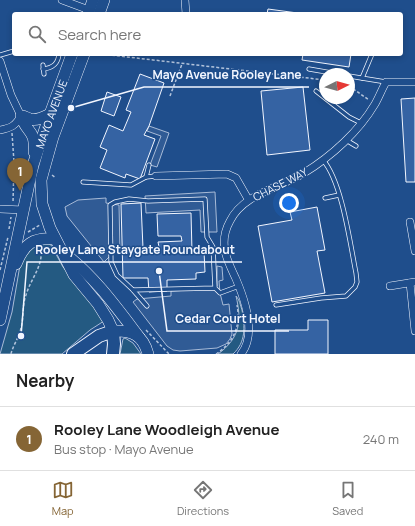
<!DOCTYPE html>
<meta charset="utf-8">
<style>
:root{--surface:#fff;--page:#f6f6f6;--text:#222;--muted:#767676;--line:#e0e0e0;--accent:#856535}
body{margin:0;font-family:Manrope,sans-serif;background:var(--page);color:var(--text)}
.compass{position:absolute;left:319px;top:68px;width:36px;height:36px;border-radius:50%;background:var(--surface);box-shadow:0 2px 6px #0003;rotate:85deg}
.you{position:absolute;left:289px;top:203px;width:14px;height:14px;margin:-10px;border:3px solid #fff;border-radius:50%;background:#1a73e8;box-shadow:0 0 0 6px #1a73e833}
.badge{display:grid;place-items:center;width:26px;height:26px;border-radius:50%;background:var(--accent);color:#fff;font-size:13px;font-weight:700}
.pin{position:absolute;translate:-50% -33px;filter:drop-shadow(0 1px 2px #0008)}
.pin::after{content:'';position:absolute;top:21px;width:14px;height:12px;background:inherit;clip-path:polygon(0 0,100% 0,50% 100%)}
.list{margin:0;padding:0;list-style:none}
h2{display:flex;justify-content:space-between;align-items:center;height:52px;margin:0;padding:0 16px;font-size:17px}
h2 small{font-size:13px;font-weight:400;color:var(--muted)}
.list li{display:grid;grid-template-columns:26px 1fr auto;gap:12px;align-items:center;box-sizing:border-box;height:64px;padding:0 16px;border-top:1px solid var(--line)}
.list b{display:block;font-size:15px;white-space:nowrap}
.list p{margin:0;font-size:13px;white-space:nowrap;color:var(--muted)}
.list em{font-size:13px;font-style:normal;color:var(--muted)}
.icon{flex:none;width:22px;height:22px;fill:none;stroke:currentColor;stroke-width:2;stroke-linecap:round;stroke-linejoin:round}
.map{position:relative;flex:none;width:415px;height:354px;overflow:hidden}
.search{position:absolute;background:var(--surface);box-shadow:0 2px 6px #0003;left:12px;right:12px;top:12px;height:44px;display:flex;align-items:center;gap:10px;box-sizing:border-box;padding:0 14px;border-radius:4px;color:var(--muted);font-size:15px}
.sheet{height:116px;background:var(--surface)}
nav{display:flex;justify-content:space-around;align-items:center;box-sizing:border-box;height:56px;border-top:1px solid var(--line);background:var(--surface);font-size:11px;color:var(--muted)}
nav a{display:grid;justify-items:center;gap:2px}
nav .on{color:var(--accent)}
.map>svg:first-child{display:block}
.green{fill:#245a82;stroke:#a8bbd7}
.parking{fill:#305b95;stroke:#a8bbd7}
.building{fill:#3563a3;stroke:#f2f6ff}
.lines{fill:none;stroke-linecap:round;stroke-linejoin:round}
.service-casing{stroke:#f2f6ff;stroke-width:5}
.minor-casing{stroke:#f2f6ff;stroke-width:8}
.primary-casing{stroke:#f2f6ff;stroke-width:12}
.trunk-casing{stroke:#f2f6ff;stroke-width:12}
.motorway-casing{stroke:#f2f6ff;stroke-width:14}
.path{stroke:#b3c4dc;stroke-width:1.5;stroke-dasharray:3 2;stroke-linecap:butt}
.service{stroke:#1f4e8c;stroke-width:3.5}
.minor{stroke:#1f4e8c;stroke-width:7}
.primary{stroke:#1f4e8c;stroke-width:11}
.trunk{stroke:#1f4e8c;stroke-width:11}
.motorway{stroke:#1f4e8c;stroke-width:12}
.labels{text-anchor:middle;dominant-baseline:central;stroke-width:3;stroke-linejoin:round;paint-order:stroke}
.street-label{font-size:11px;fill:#f2f6ff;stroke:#1f4e8c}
.leader{fill:none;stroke:#f2f6ff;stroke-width:1.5}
.callout-dot{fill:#f2f6ff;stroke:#1f4e8c;stroke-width:1.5}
.callout-label{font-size:12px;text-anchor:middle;font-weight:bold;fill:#f2f6ff;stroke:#1f4e8c;stroke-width:3;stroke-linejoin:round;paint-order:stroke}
</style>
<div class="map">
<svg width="415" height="354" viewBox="0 0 415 354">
<rect width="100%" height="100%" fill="#1f4e8c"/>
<g class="green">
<polygon points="46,242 51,245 63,267 101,313 104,321 90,330 62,354 0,354 12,312 20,265 26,253 32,247"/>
<path d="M236 296C240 300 240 305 242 310 245 327 246 342 233 354H218C240 338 242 321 236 296Z"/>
<polygon points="125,338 133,343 141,354 120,354 123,339"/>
</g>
<g class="parking">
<polygon points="149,126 169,133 157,167 150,165 161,136 147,131"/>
<polygon points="215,192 217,232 201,232 200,210 146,213 145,196"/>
<polygon points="106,198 106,203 119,205 120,252 113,253 104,262 67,216 65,207 78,200"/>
<polygon points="217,266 222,267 223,280 219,281 220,293 223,305 229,304 232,334 230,339 226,344 217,348 180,351 173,350 167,346 133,302 137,299 171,296 171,291 210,289 217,286"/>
</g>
<g class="building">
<polygon points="268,9 305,14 267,14"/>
<polygon points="303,54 351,54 349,67 302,60"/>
<polygon points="140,74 164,83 149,126 144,135 155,139 140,179 126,174 125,178 100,168 107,150 100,147 109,125 123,131 131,112 126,110"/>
<polygon points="303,87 310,150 267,155 261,91"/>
<polygon points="107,92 121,97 114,116 101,111"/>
<polygon points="415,98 415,182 406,182 401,99"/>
<polygon points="141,203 143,248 159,247 158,242 182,241 181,236 158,236 157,214 191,213 192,252 204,251 205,272 196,273 196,279 167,280 167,291 149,292 148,278 123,278 121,204"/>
<polygon points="317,207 325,250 317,251 325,293 272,302 258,226 292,220 290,212"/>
<polygon points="308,320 328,320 328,354 275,354 275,330 308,330"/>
</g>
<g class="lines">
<g class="service-casing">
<g id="service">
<polyline points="0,55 14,51"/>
<polyline points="43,65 44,74"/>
<path d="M43 69C53 68 58 64 59 54"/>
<polyline points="309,69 338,74"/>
<polyline points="349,76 386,82"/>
<polyline points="362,78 372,54"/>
<polyline points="316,91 349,117 361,123"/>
<polyline points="346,140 356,146"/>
<polyline points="146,177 149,165"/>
<polyline points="83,182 131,185 146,177 156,176"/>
<polyline points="325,198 339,195"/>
<polyline points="215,288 133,290 117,275 111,262 110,205 115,202 129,199 148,201 205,199 207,237 213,247 215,288 220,293 239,286"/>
<polyline points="133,290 147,306"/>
<path d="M276 305 321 298 346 296 355 287 357 282 356 273C350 243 342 182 323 160"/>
</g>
</g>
<g class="minor-casing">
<g id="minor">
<polyline points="62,0 89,10"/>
<polyline points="185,0 186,14"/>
<path d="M0 61 11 95 21 116C15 126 11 128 0 130"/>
<polyline points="156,176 227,174 236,178 248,199"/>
<polyline points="0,209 24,210"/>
<polyline points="410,222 415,251"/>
<polyline points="410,283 415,331"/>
<polyline points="390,286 415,282"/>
<path d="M241 354C257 334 245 300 236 279 232 270 227 261 225 251 223 241 225 230 230 221 243 194 279 188 304 173 332 156 359 131 375 104 379 97 382 89 386 82H415"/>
</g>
</g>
<g class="primary-casing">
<g id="primary">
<polyline points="88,14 93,0"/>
<polyline points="99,14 104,0"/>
<polyline points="84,54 53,137 44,169 41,180 42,204 50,228 74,275 98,304 108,320 113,331"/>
<path d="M34 152C36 129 26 133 21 116 25 116 27 118 30 119 38 121 44 117 50 114"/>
<path d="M65 254C94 276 117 308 139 337"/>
<path d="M16 264C24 244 33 237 55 239"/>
<polyline points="0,320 33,165 50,114 72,54"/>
</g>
</g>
<g class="trunk-casing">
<path id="trunk" d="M113 331C132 330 143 335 148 354"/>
</g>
<g class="motorway-casing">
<polyline id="motorway" points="73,354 99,336 113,331 114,344 113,354"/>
</g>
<g class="path">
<polyline points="102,54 325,80"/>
<polyline points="349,86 369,100"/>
<polyline points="170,96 182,64"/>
<polyline points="12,133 14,162 13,203"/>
<polyline points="52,175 56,178"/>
<polyline points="9,229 11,217"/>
<polyline points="28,232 40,225"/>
<polyline points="0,270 8,237"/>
<polyline points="146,330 169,354"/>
<path d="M11 354C13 345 19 338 21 328 24 318 22 305 26 295 31 278 43 267 41 249"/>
<path d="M216 354C234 342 241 326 237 305"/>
</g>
<use href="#service" class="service"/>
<use href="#minor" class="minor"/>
<use href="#primary" class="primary"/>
<use href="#trunk" class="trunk"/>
<use href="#motorway" class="motorway"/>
</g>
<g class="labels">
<g class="street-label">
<text transform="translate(51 114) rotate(-70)">MAYO AVENUE</text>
<text transform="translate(280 184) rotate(-27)">CHASE WAY</text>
</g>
</g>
<path class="leader" d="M71 108L144 87H309M21 336L27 262H242M159 271L167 331H289"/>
<g class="callout-dot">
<circle cx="71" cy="108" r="4"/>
<circle cx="21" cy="336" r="4"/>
<circle cx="159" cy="271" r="4"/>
</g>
<g class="callout-label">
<text x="227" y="79">Mayo Avenue Rooley Lane</text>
<text x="135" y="254">Rooley Lane Staygate Roundabout</text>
<text x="228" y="323">Cedar Court Hotel</text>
</g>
</svg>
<svg class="compass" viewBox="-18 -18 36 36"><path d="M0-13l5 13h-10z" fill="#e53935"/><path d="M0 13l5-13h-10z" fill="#767676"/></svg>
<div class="you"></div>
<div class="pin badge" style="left:20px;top:191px">1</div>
<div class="search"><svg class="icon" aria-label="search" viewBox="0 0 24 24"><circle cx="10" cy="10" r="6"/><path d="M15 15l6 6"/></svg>Search here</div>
</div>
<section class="sheet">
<h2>Nearby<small></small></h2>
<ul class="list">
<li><span class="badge">1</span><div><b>Rooley Lane Woodleigh Avenue</b><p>Bus stop · Mayo Avenue</p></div><em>240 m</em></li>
</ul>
</section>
<nav>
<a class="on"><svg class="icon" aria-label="map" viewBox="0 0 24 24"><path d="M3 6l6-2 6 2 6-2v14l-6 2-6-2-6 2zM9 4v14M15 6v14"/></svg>Map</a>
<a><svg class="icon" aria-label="directions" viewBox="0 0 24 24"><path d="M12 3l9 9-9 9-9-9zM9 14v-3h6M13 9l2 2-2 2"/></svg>Directions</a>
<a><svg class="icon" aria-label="saved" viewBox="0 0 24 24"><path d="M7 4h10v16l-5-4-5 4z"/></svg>Saved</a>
</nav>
